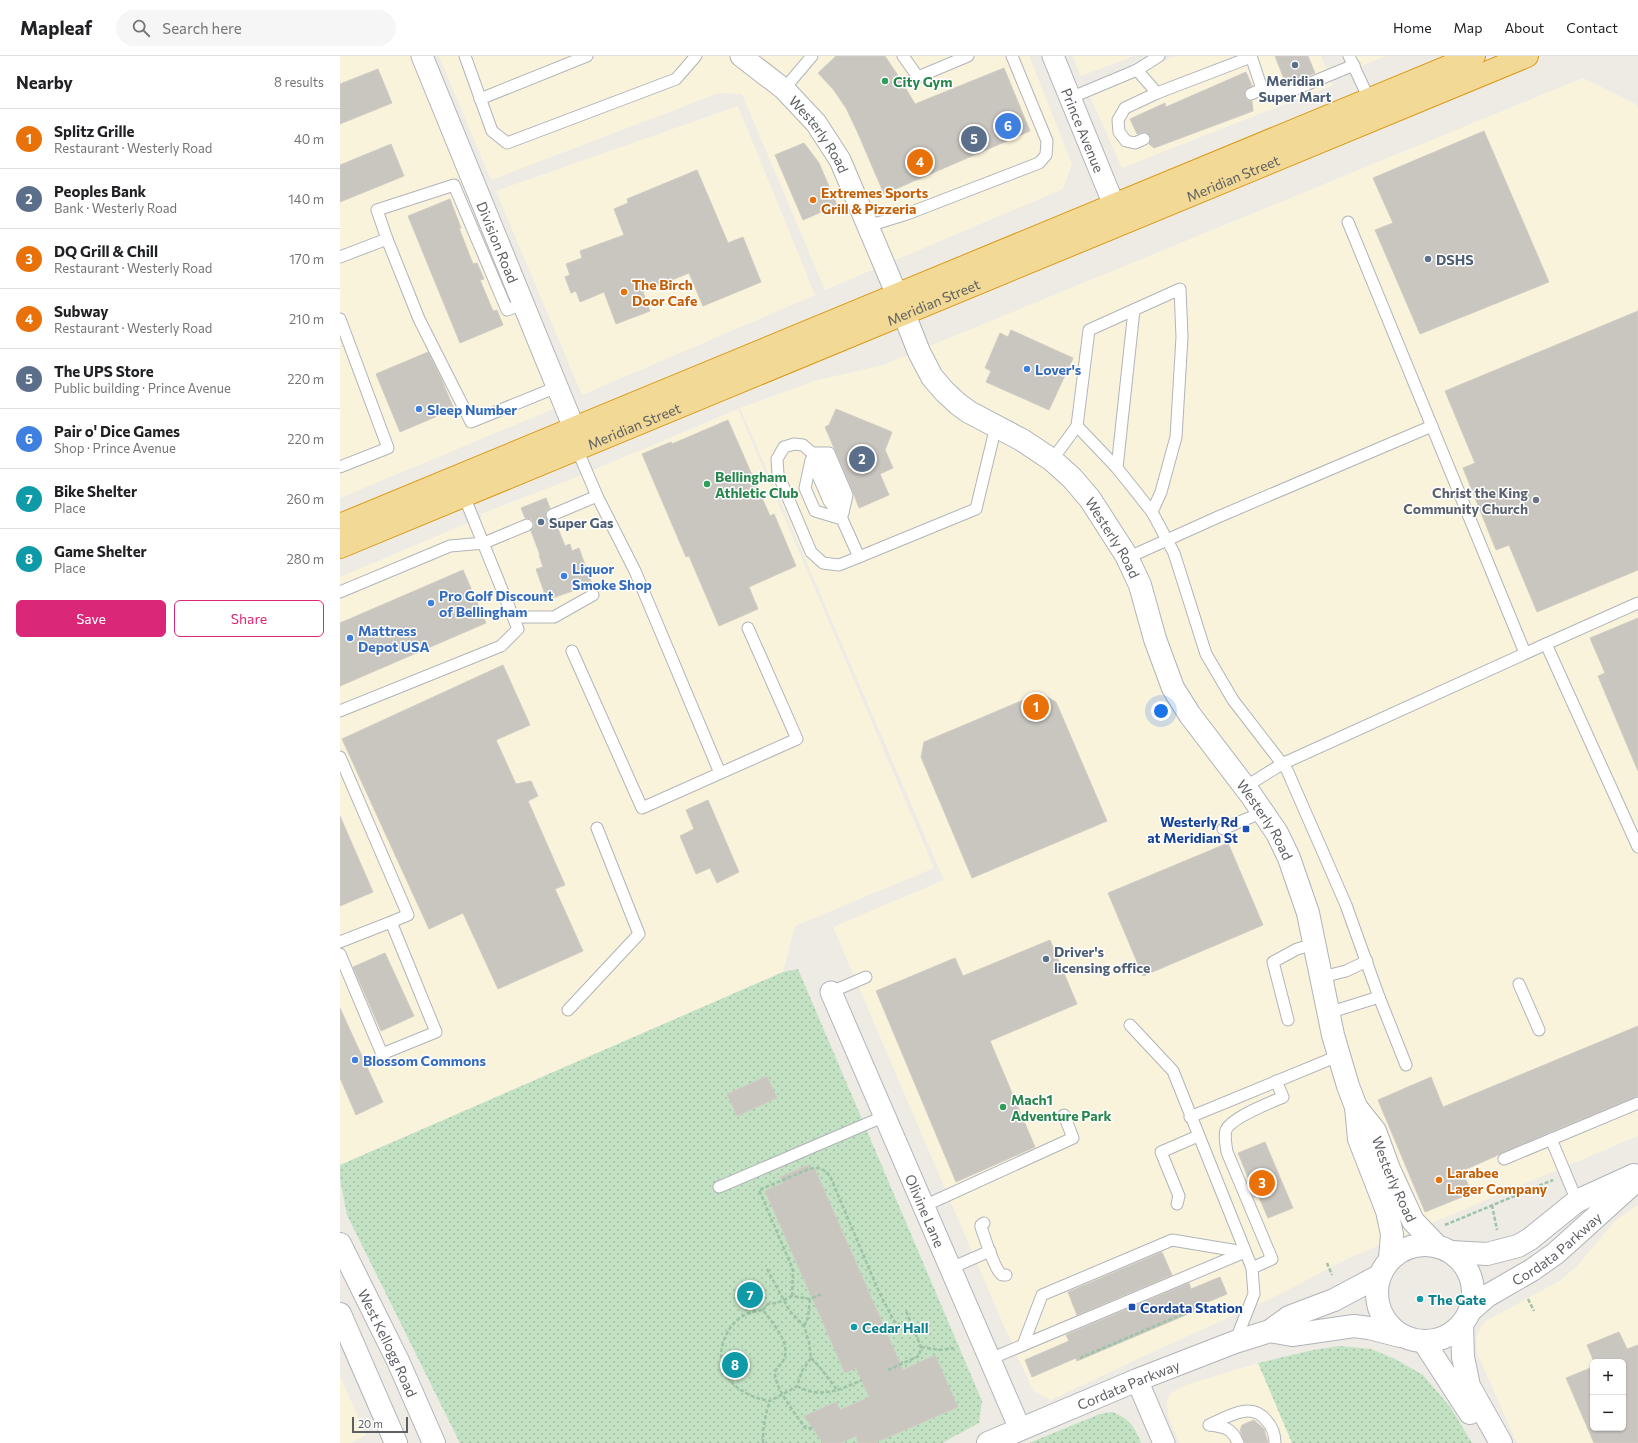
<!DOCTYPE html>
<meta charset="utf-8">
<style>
:root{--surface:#fff;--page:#f6f6f6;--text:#202124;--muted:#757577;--line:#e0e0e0;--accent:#db2777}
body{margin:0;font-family:Commissioner,sans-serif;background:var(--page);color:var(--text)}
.controls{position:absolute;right:12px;bottom:12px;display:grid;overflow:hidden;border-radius:6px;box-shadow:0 1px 3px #0004}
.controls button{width:36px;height:36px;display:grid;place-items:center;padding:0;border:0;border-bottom:1px solid var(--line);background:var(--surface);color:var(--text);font:20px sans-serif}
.scale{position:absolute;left:12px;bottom:10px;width:56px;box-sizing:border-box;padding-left:4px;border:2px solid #5c5f63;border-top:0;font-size:11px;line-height:14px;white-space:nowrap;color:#5c5f63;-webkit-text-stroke:3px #fff;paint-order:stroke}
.you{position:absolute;left:821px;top:655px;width:14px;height:14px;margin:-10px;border:3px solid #fff;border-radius:50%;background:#1a73e8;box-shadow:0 0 0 6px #1a73e833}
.badge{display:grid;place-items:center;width:26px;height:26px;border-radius:50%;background:var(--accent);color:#fff;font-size:13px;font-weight:700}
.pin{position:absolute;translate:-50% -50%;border:2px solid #fff;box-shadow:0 1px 4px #0006}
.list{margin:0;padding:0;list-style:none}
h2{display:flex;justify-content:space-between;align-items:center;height:52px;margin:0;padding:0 16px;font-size:17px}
h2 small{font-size:13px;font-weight:400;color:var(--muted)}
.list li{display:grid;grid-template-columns:26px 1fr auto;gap:12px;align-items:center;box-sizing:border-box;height:60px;padding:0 16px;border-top:1px solid var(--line)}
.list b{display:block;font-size:15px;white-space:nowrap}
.list p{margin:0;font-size:13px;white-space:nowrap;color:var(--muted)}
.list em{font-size:13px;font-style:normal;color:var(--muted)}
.actions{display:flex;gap:8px;padding:12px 16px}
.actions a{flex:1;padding:9px 0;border:1px solid var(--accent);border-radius:6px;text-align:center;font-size:14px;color:var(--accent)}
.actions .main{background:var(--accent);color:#fff}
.icon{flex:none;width:22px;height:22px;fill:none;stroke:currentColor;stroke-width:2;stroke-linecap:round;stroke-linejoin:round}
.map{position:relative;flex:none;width:1298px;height:1387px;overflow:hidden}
header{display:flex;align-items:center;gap:24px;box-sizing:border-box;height:56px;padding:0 20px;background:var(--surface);border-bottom:1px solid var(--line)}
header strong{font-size:19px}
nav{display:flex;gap:22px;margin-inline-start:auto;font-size:14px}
.search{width:280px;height:36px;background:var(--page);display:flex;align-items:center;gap:10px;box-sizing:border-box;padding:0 14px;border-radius:22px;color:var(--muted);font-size:15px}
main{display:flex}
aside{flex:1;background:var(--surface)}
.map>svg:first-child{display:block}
.commercial{fill:#faf3dc;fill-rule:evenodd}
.grass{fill:url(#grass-dots)}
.building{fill:#c9c6c0;stroke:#d1ccc3}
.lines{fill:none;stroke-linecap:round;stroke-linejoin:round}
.lane-casing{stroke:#b1b4b8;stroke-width:13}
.street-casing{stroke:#b1b4b8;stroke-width:23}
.secondary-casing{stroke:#b0b3b8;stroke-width:24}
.highway-casing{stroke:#db9a16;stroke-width:24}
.path{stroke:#9cc3a7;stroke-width:2.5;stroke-dasharray:4 2;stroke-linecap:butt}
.lane{stroke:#fff;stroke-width:11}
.street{stroke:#fff;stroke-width:21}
.secondary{stroke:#fff;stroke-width:22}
.highway{stroke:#f2d996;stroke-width:22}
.service-dot{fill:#5c6f8a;stroke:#fff;stroke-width:1.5}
.leisure-dot{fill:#2e9e5b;stroke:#fff;stroke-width:1.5}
.food-dot{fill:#e8710a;stroke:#fff;stroke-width:1.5}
.shop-dot{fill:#3f7fe0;stroke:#fff;stroke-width:1.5}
.worship-dot{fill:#6b7280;stroke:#fff;stroke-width:1.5}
.transit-dot{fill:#1a4fb4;stroke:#fff;stroke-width:1.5}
.culture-dot{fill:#0f9aa8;stroke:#fff;stroke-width:1.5}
.labels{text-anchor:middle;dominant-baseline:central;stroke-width:3;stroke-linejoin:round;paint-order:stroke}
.service-label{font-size:14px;font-weight:bold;fill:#4e5e75;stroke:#fff;text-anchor:start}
.leisure-label{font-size:14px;font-weight:bold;fill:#27864d;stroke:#fff;text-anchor:start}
.street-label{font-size:14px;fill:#5c5f63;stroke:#fff}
.food-label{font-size:14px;font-weight:bold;fill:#c56008;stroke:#fff;text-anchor:start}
.shop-label{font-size:14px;font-weight:bold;fill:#366cbe;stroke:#fff;text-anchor:start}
.worship-label{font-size:14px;font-weight:bold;fill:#5b616d;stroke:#fff;text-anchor:end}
.transit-label{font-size:14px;font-weight:bold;fill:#164399;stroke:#fff;text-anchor:end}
.culture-label{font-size:14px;font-weight:bold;fill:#0d838f;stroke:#fff;text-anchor:start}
</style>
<header>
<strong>Mapleaf</strong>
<div class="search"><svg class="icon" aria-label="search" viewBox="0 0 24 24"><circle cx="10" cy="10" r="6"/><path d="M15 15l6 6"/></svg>Search here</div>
<nav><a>Home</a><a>Map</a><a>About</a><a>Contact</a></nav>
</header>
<main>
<aside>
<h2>Nearby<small>8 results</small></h2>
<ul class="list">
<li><span class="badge" style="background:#e8710a">1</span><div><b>Splitz Grille</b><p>Restaurant · Westerly Road</p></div><em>40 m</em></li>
<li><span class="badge" style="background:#5c6f8a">2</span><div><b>Peoples Bank</b><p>Bank · Westerly Road</p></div><em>140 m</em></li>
<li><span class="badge" style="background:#e8710a">3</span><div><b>DQ Grill &amp; Chill</b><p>Restaurant · Westerly Road</p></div><em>170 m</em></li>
<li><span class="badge" style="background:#e8710a">4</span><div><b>Subway</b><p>Restaurant · Westerly Road</p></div><em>210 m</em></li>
<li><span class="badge" style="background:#5c6f8a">5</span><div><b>The UPS Store</b><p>Public building · Prince Avenue</p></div><em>220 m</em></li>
<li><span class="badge" style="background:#3f7fe0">6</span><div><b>Pair o' Dice Games</b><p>Shop · Prince Avenue</p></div><em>220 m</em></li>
<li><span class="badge" style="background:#0f9aa8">7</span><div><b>Bike Shelter</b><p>Place</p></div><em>260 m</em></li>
<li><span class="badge" style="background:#0f9aa8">8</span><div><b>Game Shelter</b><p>Place</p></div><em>280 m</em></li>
</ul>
<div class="actions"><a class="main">Save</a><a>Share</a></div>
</aside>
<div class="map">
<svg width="1298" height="1387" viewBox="0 0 1298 1387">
<defs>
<pattern id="grass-dots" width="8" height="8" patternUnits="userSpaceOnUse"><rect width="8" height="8" fill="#c3e2c3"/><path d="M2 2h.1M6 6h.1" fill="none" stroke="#a2baa2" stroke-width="1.8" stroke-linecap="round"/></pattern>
</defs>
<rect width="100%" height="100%" fill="#edebe4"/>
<g class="commercial">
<polygon points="0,0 75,0 218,351 0,442"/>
<polygon points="99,0 689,0 732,108 723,133 485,234 402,38 379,37 151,124"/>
<polygon points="732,0 794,0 741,20"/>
<polygon points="836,0 981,0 993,29 782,112 748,36"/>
<polygon points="1011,0 1046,0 1017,12"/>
<polygon points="1243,22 1296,48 1298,53 1298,1080 1009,1202 936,1240 804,1300 711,1344 693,1335 660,1261 493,871 604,824 400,352 474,325 543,309"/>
<polygon points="398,50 475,239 242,339 156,135"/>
<polygon points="398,353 594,812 455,870 443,916 0,1109 0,521 142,461 141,458 237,421"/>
<path d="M1298 1149V1387H1177L1137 1297 1136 1283 1140 1272 1146 1265 1221 1224 1237 1210 1275 1165ZM1253 1306H1283V1372H1253Z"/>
<polygon points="918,1307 952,1387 839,1387 828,1360 827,1345 831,1337 846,1329"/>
<polygon points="0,1320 26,1379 11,1387 0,1387"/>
</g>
<g class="grass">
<polygon points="458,913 642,1345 639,1367 602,1387 120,1387 7,1159 0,1123 0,1109 443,916"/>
<polygon points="1000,1290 1031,1293 1055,1303 1083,1319 1111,1352 1132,1387 952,1387 918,1307 973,1294"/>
<path d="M772 1356C790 1363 794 1370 801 1387H689L760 1358Z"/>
</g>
<g class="building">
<polygon points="496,0 545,0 559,21 575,48 664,12 690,75 544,138 517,75 506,52 493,33 478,17"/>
<polygon points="935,0 968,0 975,17 946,28"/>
<polygon points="38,13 52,47 0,68 0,28"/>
<polygon points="906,16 912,30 905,34 905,41 907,44 912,45 913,55 814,92 809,88 811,83 808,78 804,76 797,78 790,63 825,47 826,51"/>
<polygon points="1144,75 1209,226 1080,278 1035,174 1053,167 1033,122"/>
<polygon points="464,87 479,107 497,149 463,164 435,99"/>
<polygon points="51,88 64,120 0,146 0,109"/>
<polygon points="357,114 388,187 403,181 421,226 363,250 349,217 303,236 310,255 276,268 264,236 240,246 236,235 231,237 225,221 230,219 226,208 242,202 240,195 284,179 274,153 288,147 287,143"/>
<polygon points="110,143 121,172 119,172 133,208 137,207 144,223 140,224 153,255 157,254 163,269 120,287 68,160"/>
<polygon points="1298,255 1298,514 1197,556 1169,489 1156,494 1123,412 1135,407 1105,335"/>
<polygon points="671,274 733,302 709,354 646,326 651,315 645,312 660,277 668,281"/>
<polygon points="88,296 100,320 114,353 60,376 36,318"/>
<polygon points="496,353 552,376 545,394 553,412 540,418 549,439 519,452 513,436 485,371 489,369"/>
<polygon points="388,364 430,460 434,458 456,510 409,531 418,553 379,570 349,500 346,501 302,398 331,386 332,388"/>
<polygon points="206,442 210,452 206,455 206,462 211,466 215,465 225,490 230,488 232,495 239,492 252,528 207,544 196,513 203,511 199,499 200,499 191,475 194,470 194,467 191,463 185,462 181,452"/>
<polygon points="123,514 146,567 0,630 0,567"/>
<polygon points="1298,562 1298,715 1258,620 1265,617 1250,582"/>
<polygon points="163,609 190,669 156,684 176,728 191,725 198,740 188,745 225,829 215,833 243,895 158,933 123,857 89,873 2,683"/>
<polygon points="700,637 716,646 767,765 632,822 581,701 584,686"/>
<polygon points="368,744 399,816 377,827 370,812 356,818 340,780 354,773 346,754"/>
<polygon points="0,760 33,836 0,850"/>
<polygon points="888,787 923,869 803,920 768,837"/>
<polygon points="710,884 737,948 650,985 695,1091 616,1126 536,935 615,902 623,920"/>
<polygon points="45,897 74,960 41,975 13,911"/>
<polygon points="0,952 43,1046 16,1059 0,1022"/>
<polygon points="1298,970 1298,1040 1208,1077 1122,1115 1132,1137 1085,1156 1038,1044 1091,1021 1103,1051"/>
<polygon points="427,1020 437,1042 397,1060 387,1038"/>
<polygon points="925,1086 953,1152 928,1162 918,1139 914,1141 907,1125 909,1124 898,1097"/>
<polygon points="468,1109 471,1115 475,1113 563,1314 595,1299 618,1351 535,1387 518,1387 516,1380 500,1387 483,1387 464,1360 496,1346 500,1354 529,1341 516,1312 505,1317 425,1135 443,1127 440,1121"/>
<polygon points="822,1196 832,1219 737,1259 728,1236"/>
<polygon points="880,1221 887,1238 858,1250 860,1253 737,1305 736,1302 692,1321 685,1304 729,1285 726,1279 849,1227 851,1233"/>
<polygon points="413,1224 423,1248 408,1254 397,1230"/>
<polygon points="1279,1276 1287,1293 1298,1289 1298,1387 1254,1387 1226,1322 1253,1311 1253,1372 1283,1372 1283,1306 1254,1306 1247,1289"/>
<polygon points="397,1293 408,1318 392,1325 381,1300"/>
<polygon points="914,1364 924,1373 928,1387 905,1387 900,1375 902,1369"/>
</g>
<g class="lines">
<g class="lane-casing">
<g id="lane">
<polyline points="125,0 152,75 167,87 336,23 356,0"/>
<polyline points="563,0 578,21 628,0"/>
<polyline points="911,0 922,33 951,35 1014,9"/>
<polyline points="1009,0 1029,43"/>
<polyline points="797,14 817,37 911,1"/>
<polyline points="444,33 472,0"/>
<polyline points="911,38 922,33"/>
<polyline points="730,42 797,14 819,0"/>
<polyline points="140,43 247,0"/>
<polyline points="804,83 795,87 786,85 779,76 778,64 785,52 817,37"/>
<polyline points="1008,166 1185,597"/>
<polyline points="528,170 567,158 699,107 706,99 707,85 672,0"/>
<polyline points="47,183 79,263 131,366 217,331"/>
<polyline points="0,201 47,183 37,154 114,129 167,254 183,248"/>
<polyline points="0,263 48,392 0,411"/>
<polyline points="737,370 777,412 812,456"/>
<polyline points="237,393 257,440 295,515 380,717"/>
<polyline points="472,397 476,415 489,445 502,463 519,501 499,509 483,507 471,496 438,418 437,403 444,391 454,388 463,389 472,397 482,402 498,439 502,463"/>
<polyline points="473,397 489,397 507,439 503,457"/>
<polyline points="471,404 465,432 475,455 502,463"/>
<polyline points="712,404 737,370 749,274 840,233 842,281 836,381 821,436 812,456 834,497 866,598 893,644 947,714 1006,849 1039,941 1066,1009"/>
<polyline points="777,412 794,254"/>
<polyline points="212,459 257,440"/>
<polyline points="519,501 636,453 656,370"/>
<polyline points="787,502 878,461 1092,370"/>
<polyline points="0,536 110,490 144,487 187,469"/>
<polyline points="1298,547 1206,588 1298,791"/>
<polyline points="174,561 214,561 253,539"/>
<polyline points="232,595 302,752 457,683 408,572"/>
<polyline points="0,655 161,590 178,573 124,440"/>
<polyline points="0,701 68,859 51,866 96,976 42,998 0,898"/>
<polyline points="905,731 942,708 1206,588"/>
<polyline points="883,773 923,756"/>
<polyline points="0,886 51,866"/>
<polyline points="982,921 1006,915 1027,905"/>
<polyline points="1179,928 1199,974"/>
<polyline points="491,936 526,921"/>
<polyline points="228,954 299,878 257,772"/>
<polyline points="988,957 1039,941"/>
<polyline points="948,964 933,906 957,893 975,888"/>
<polyline points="790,969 833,1015 912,1212 914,1238 895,1286"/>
<polyline points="850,1061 998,1000"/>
<polyline points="1211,1083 1237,1145"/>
<polyline points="1164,1103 1298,1047"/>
<polyline points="379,1131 545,1060"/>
<polyline points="837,1148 839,1140 821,1096 858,1080"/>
<polyline points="584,1150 733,1082 724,1059"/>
<path d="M644 1167 641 1169V1171C645 1182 653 1209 660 1217 662 1220 662 1219 666 1219"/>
<polyline points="611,1212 650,1195"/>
<path d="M912 1212 932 1203 887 1096C886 1089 884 1081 886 1074 892 1061 930 1047 943 1041L936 1025"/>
<polyline points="683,1289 702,1239 832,1184 904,1196"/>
<polyline points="650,1303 905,1196"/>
<path d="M869 1369C887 1361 911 1345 926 1364 932 1370 935 1379 935 1387"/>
<path d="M870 1369C885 1371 892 1372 898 1387"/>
</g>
</g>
<g class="street-casing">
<g id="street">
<path id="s1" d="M82 0 234 372"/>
<path id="s2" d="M401 0 444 33 476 67 500 104 557 239"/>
<path id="s3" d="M713 0 774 149"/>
<path id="s4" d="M491 936 680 1373"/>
<polyline points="797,1324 824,1387"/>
</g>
</g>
<g class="secondary-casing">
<g id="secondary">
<path id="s5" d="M557 240 579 296 592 321 605 336 618 348 629 356 682 384 712 404 732 422 750 443 786 499 800 529 815 583 833 632 850 659 911 739 937 777 949 802 968 857 993 979 1008 1030 1016 1051 1035 1075 1049 1113 1073 1165 1097 1190"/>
<polyline points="1016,1051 1019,1083 1047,1155 1052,1178 1050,1203"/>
<path id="s6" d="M0 1188 58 1305 94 1387"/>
<circle cx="1085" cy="1237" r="48"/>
<polyline points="1111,1196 1147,1198 1178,1190 1190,1183 1237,1145 1294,1119"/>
<path id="s7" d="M1130 1255 1147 1240 1192 1214 1216 1197 1298 1123"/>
<polyline points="0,1258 56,1387"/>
<polyline points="1122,1269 1123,1301 1129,1330 1161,1387"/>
<polyline points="930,1275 952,1279 1014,1270 1029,1272 1060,1280"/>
<polyline points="1084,1286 1130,1357"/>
<path id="s8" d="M648 1387 797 1324 895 1286 930 1275 949 1261 994 1244 1039 1220"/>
</g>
</g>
<g class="highway-casing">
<g id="highway">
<polyline points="0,469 1134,0"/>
<path id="s9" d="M0 491 1187 0"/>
</g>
</g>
<g class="path">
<polyline points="1152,1149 1157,1174"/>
<polyline points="1105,1169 1213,1124"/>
<polyline points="987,1207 992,1219"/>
<path d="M427 1213 449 1254 464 1270 469 1286 471 1302 462 1315 457 1330 445 1337 443 1338 430 1345C399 1340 372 1318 384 1284 387 1275 394 1265 403 1260 409 1256 417 1255 423 1254 432 1267 451 1286 444 1303 442 1308 437 1311 435 1316 434 1332 456 1358 465 1372H473"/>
<path d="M452 1240 453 1215 451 1209 419 1134 469 1113C479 1111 483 1112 490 1120L539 1236 554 1265 567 1274 574 1273"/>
<polyline points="1188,1243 1194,1255"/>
<polyline points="423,1254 428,1248 437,1247 452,1240 470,1243"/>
<polyline points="464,1270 468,1262 470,1243 482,1238"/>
<polyline points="581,1291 600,1294 614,1292"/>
<polyline points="471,1302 478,1309 498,1335"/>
<polyline points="740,1302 850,1255"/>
<polyline points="548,1314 579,1300 581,1291 566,1255"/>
<path d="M457 1330C480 1343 500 1334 522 1324"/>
<path d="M423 1387C423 1372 425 1358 430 1345"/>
</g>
<use href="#lane" class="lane"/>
<use href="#street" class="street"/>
<use href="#secondary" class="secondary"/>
<use href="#highway" class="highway"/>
</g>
<g class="service-dot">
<circle cx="955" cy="9" r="4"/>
<circle cx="1088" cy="203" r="4"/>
<circle cx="201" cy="466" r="4"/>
<circle cx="706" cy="903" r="4"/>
</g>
<g class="leisure-dot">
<circle cx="545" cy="25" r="4"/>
<circle cx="367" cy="428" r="4"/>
<circle cx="663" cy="1051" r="4"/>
</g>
<g class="food-dot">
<circle cx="473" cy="144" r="4"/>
<circle cx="284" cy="236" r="4"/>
<circle cx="1099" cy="1124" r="4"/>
</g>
<g class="shop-dot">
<circle cx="687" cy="313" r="4"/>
<circle cx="79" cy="353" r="4"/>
<circle cx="224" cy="520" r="4"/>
<circle cx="91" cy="547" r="4"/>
<circle cx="10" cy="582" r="4"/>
<circle cx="15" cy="1004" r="4"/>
</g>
<circle class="worship-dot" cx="1196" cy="444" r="4"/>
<g class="transit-dot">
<rect x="902" y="769" width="8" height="8" rx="2"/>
<rect x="788" y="1247" width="8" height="8" rx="2"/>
</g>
<g class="culture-dot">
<circle cx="1080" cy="1243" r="4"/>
<circle cx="514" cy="1271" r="4"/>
</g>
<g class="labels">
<g class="service-label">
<text x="955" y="24" text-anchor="middle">Meridian<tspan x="955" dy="16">Super Mart</tspan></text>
<text x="1096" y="203">DSHS</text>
<text x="209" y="466">Super Gas</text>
<text x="714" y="895">Driver's<tspan x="714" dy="16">licensing office</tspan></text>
</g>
<g class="leisure-label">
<text x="553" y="25">City Gym</text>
<text x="375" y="420">Bellingham<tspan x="375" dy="16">Athletic Club</tspan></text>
<text x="671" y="1043">Mach1<tspan x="671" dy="16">Adventure Park</tspan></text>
</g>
<g class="street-label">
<text stroke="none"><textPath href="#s3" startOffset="80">Prince Avenue</textPath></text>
<text stroke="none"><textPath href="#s2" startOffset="112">Westerly Road</textPath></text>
<text stroke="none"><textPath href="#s9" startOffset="966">Meridian Street</textPath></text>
<text stroke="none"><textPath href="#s1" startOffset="201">Division Road</textPath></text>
<text stroke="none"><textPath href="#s9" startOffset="642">Meridian Street</textPath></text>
<text stroke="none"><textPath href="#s9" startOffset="318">Meridian Street</textPath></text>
<text stroke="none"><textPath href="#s5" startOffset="335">Westerly Road</textPath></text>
<text stroke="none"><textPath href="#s5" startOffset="659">Westerly Road</textPath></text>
<text stroke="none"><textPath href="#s5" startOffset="1045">Westerly Road</textPath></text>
<text stroke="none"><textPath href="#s4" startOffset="238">Olivine Lane</textPath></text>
<text stroke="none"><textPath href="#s7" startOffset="107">Cordata Parkway</textPath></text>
<text stroke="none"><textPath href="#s6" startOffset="110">West Kellogg Road</textPath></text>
<text stroke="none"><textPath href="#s8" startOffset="152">Cordata Parkway</textPath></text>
</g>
<g class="food-label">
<text x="481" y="136">Extremes Sports<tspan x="481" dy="16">Grill &amp; Pizzeria</tspan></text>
<text x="292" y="228">The Birch<tspan x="292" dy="16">Door Cafe</tspan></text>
<text x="1107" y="1116">Larabee<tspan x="1107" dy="16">Lager Company</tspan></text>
</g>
<g class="shop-label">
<text x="695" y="313">Lover's</text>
<text x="87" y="353">Sleep Number</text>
<text x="232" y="512">Liquor<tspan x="232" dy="16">Smoke Shop</tspan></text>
<text x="99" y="539">Pro Golf Discount<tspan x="99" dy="16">of Bellingham</tspan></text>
<text x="18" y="574">Mattress<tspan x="18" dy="16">Depot USA</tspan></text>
<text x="23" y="1004">Blossom Commons</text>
</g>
<g class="worship-label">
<text x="1188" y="436">Christ the King<tspan x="1188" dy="16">Community Church</tspan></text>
</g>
<g class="transit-label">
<text x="898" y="765">Westerly Rd<tspan x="898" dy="16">at Meridian St</tspan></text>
<text x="800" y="1251" text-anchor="start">Cordata Station</text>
</g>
<g class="culture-label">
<text x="1088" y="1243">The Gate</text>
<text x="522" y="1271">Cedar Hall</text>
</g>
</g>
</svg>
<div class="controls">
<button>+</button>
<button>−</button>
</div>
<div class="scale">20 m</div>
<div class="you"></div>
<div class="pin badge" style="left:696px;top:651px;background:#e8710a">1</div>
<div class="pin badge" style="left:522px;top:403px;background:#5c6f8a">2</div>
<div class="pin badge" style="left:922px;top:1127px;background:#e8710a">3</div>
<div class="pin badge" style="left:580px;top:106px;background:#e8710a">4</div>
<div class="pin badge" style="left:634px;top:83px;background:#5c6f8a">5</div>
<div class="pin badge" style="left:668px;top:70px;background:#3f7fe0">6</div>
<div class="pin badge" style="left:410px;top:1239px;background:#0f9aa8">7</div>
<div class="pin badge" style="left:395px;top:1309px;background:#0f9aa8">8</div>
</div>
</main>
